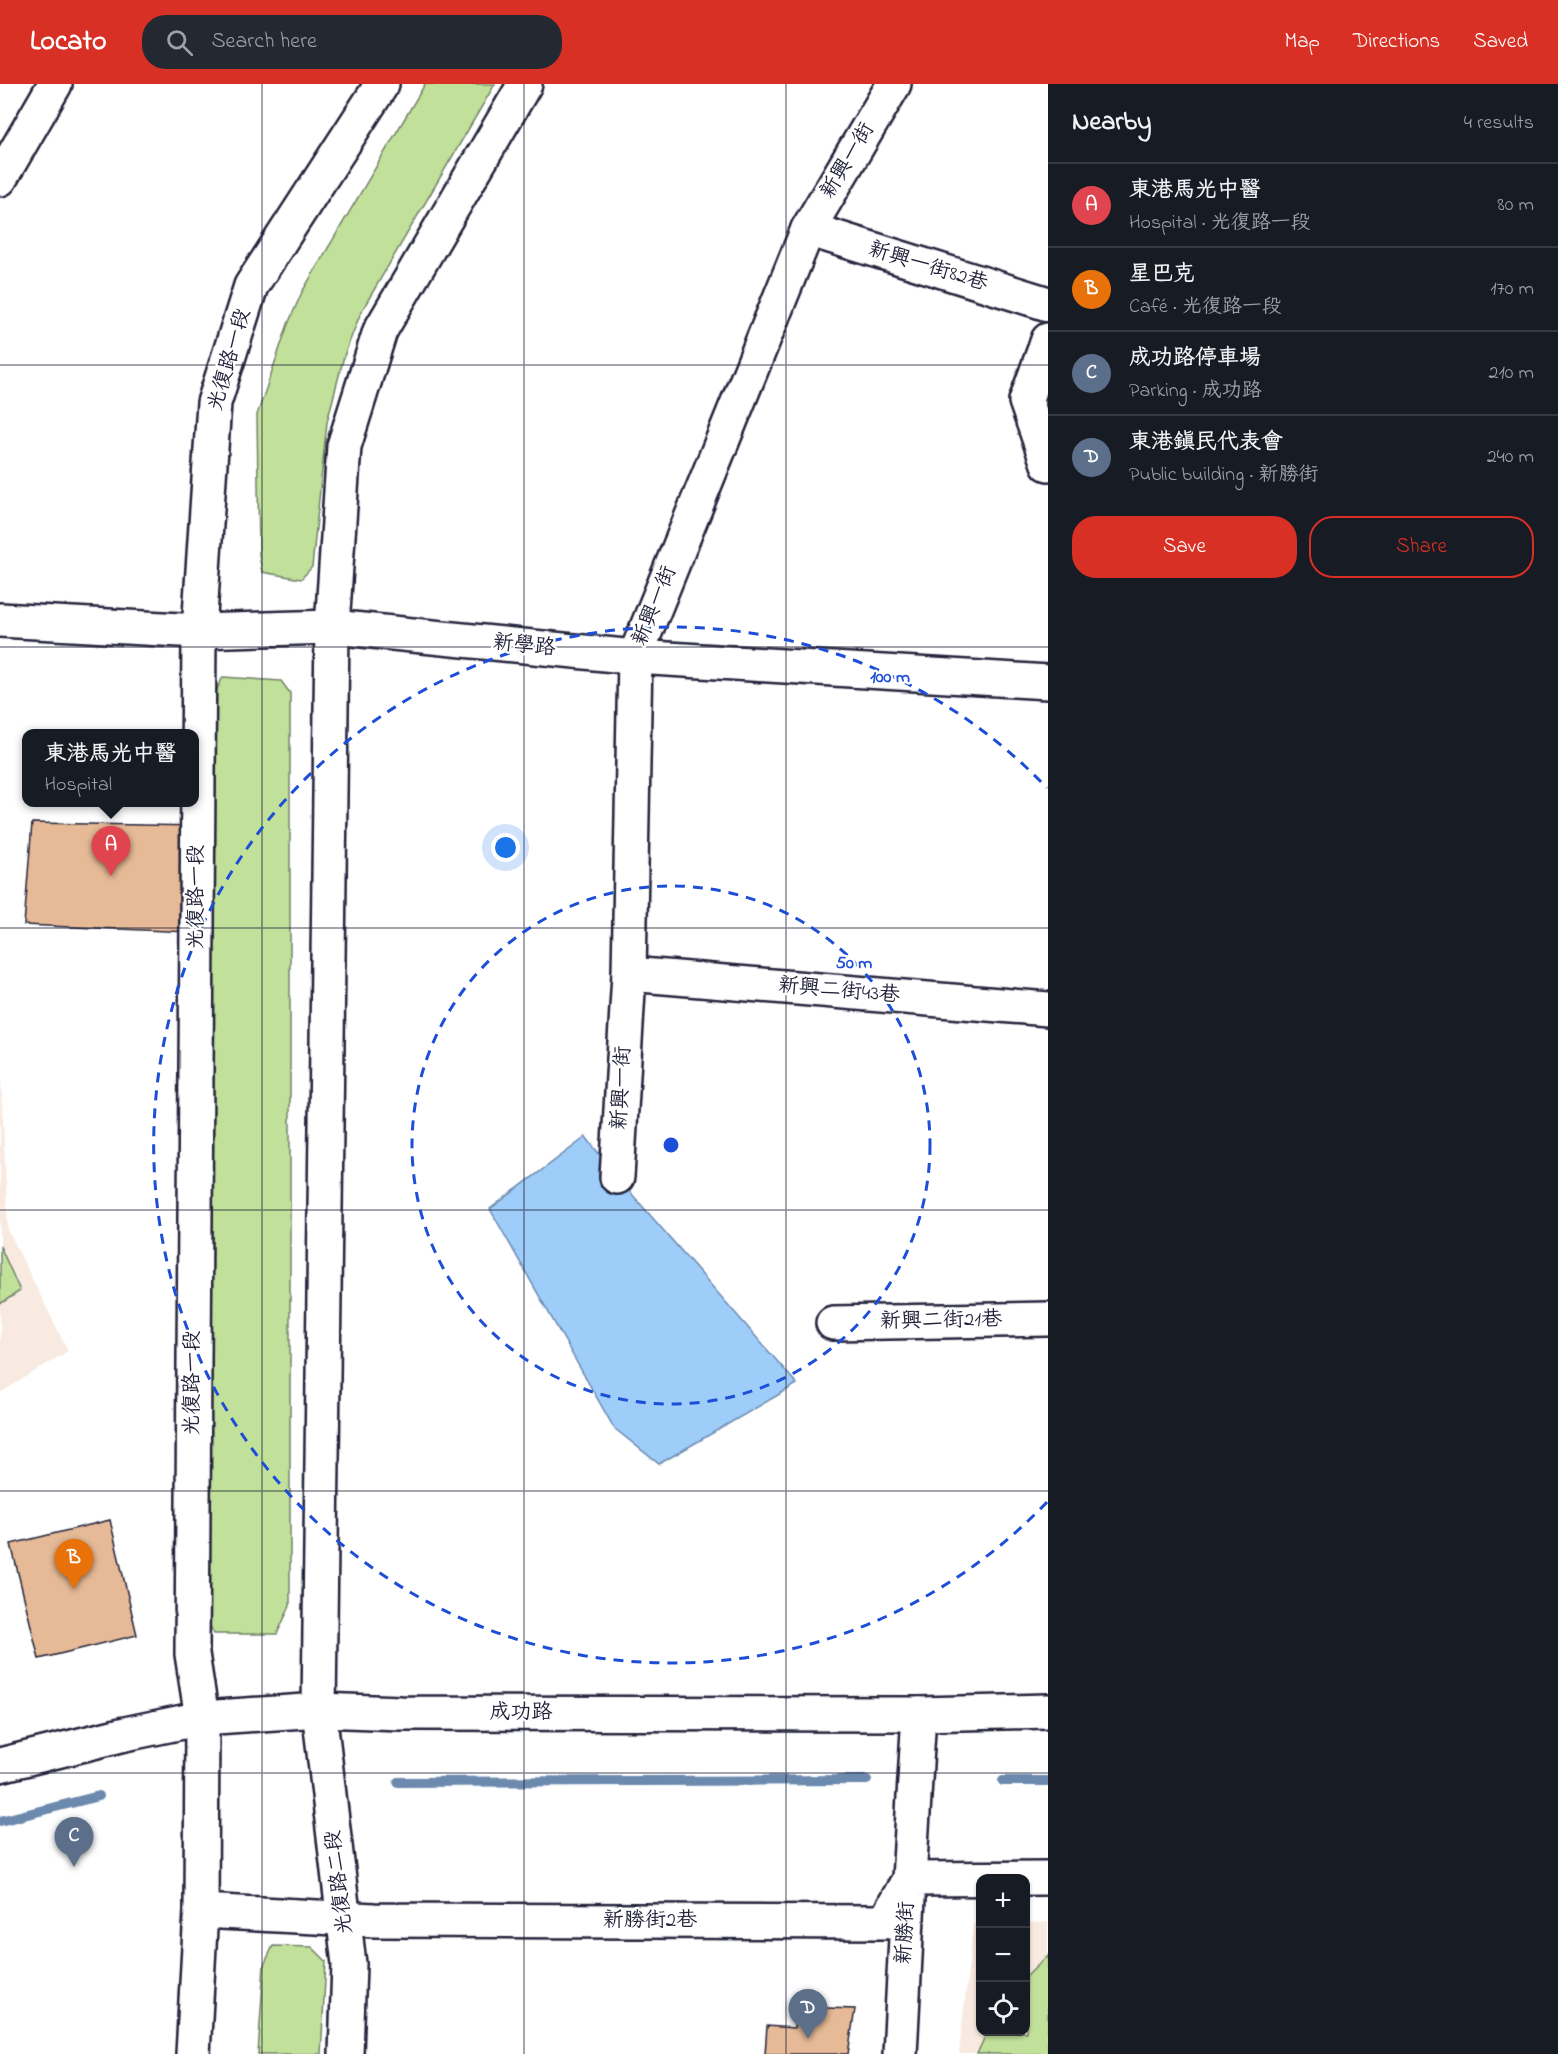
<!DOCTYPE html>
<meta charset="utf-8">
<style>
:root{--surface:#171b24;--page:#242831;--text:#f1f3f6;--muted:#9ea1a6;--line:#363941;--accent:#d93025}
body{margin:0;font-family:"Indie Flower","LXGW WenKai TC",sans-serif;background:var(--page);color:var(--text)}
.controls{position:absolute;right:18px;bottom:18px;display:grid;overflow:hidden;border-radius:12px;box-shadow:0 2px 4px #0004}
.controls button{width:54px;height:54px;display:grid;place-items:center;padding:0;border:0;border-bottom:2px solid var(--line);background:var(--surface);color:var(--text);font:30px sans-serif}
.you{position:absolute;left:506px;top:764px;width:21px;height:21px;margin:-15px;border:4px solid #fff;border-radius:50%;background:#1a73e8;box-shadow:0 0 0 9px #1a73e833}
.badge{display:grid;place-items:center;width:39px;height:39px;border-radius:50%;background:var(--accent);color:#fff;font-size:20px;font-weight:700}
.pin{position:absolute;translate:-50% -50px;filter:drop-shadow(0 2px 3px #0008)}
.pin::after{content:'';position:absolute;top:32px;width:21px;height:18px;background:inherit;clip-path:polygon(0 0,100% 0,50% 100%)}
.popup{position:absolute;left:22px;top:645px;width:177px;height:78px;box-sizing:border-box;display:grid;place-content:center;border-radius:12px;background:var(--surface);filter:drop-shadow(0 2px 4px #0005);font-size:20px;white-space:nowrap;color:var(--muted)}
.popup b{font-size:22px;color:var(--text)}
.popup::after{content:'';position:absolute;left:50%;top:100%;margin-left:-12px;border:12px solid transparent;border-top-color:var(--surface)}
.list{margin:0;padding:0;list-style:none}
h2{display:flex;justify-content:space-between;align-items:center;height:78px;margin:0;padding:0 24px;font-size:26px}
h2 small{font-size:20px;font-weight:400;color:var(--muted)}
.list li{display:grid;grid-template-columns:39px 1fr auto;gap:18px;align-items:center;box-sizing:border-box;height:84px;padding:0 24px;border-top:2px solid var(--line)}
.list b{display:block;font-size:22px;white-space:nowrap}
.list p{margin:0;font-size:20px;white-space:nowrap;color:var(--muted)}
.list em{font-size:20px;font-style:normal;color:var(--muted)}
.actions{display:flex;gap:12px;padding:18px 24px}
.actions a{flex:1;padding:14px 0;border:2px solid var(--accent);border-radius:24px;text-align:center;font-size:21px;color:var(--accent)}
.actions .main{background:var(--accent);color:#fff}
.icon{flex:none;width:33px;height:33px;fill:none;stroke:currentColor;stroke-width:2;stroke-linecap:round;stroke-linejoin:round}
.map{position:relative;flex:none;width:1048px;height:1970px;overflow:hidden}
header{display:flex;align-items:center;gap:36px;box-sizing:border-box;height:84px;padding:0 30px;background:var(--accent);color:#fff}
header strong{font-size:28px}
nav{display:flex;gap:33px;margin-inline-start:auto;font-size:21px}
.search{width:420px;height:54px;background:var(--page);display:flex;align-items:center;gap:15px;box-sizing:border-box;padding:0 21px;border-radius:24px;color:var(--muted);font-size:22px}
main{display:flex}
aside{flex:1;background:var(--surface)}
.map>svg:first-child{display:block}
.built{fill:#f8eae0}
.green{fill:#c1e099;stroke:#72816a;stroke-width:1.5}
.water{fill:#9ecdfa;stroke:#6c89ae;stroke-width:1.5}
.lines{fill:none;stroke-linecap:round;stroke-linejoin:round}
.stream{stroke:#6c89ae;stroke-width:10}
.building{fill:#e6ba96;stroke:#22223b;stroke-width:1.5}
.minor-casing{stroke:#22223b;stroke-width:38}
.minor{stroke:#fff;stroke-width:33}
.grid{fill:none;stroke:#22223b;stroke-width:1.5;stroke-opacity:0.55}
.ring{fill:none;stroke:#1d4ed8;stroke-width:3;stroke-dasharray:10 8}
.labels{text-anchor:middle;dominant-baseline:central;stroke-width:4.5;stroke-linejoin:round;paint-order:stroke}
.street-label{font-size:21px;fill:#22223b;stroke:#fff}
.centre{fill:#1d4ed8;stroke:#fff;stroke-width:3}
.ring-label{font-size:18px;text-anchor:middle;font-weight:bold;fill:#1d4ed8;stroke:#fff;stroke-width:4.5;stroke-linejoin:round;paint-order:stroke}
</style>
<header>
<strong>Locato</strong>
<div class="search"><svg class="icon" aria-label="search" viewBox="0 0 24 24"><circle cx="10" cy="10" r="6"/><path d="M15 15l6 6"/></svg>Search here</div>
<nav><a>Map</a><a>Directions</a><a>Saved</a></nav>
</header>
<main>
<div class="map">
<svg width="1048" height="1970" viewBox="0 0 1048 1970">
<rect width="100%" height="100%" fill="#fff"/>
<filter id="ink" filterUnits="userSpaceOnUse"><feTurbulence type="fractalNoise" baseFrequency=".0167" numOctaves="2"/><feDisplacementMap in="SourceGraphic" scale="12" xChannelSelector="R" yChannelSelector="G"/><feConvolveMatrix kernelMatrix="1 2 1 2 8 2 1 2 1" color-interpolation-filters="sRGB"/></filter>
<g filter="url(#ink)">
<g class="built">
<polygon points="0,972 8,1146 68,1267 0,1309"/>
<polygon points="1048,1838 1048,1970 959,1970 973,1840 980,1840 981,1948 1026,1948 1026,1839"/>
</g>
<g class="green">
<polygon points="425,0 495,0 361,228 344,272 327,338 312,483 301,495 262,488 259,470 257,331 288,240 302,208"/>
<polygon points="223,593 281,597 290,609 290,1522 277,1550 214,1550 203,1527 210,634 216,607"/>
<polygon points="0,1162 20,1207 0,1220"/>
<polygon points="273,1862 312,1863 326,1877 321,1970 258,1970 264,1881"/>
<polygon points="1048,1871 1048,1970 977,1970 987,1948 1026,1948 1026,1893"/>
</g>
<polygon class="water" points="586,1053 617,1093 797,1300 659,1380 614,1344 490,1125"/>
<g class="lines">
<g class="stream">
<polyline points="1003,1697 1048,1697"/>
<polyline points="398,1698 867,1696"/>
<polyline points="0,1737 99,1712"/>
</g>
</g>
<g class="building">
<polygon points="32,739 197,742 190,848 24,841"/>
<polygon points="110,1436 137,1551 39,1575 11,1460"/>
<polygon points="796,1923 855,1925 848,1970 765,1970 767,1942 794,1944"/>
</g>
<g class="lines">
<g class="minor-casing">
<g id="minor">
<polyline points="0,95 55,0"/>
<polyline points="808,145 1048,220"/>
<polyline points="1048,256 1026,317 1048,380"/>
<polyline points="0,536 199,547 332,543 635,573 1048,598"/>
<polyline points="629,890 1048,925"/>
<polyline points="617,1093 629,890 635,573 808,145 894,0"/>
<polyline points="833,1239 1048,1235"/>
<polyline points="0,1681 125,1650 202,1634 319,1626 401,1629 919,1630 1048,1627"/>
<polyline points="201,1827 374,1836 885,1838 909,1795 919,1630"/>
<polyline points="193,1970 201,1827 202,1634 192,1570 199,547 214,319 251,202 382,0"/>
<polyline points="346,1970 349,1880 319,1626 332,543 344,362 380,247 525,0"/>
<polyline points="900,1970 909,1795 1048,1794"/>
</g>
</g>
<use href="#minor" class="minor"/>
</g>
</g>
<path class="grid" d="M262 0V1970M524 0V1970M786 0V1970M0 281H1048M0 563H1048M0 844H1048M0 1126H1048M0 1407H1048M0 1689H1048"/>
<g class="ring">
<circle cx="671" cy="1061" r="259"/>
<path d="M1047 1418A518 518 0 1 1 1047 704"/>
</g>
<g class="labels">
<g class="street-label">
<text transform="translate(848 77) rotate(-59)">新興一街</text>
<text transform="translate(928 183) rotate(17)">新興一街82巷</text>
<text transform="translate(230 276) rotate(-74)">光復路一段</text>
<text transform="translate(655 522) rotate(-68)">新興一街</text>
<text transform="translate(524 562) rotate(6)">新學路</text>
<text transform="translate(197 813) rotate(-90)">光復路一段</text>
<text transform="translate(839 907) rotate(5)">新興二街43巷</text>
<text transform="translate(622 1004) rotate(-87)">新興一街</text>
<text transform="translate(941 1237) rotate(-1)">新興二街21巷</text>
<text transform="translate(193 1299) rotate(-90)">光復路一段</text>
<text x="521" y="1629">成功路</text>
<text transform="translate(340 1798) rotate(-97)">光復路二段</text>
<text x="650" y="1837">新勝街2巷</text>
<text transform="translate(906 1849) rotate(-87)">新勝街</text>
</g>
</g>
<circle cx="671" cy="1061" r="9" class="centre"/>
<g class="ring-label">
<text x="890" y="598">100 m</text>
<text x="854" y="884">50 m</text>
</g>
</svg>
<div class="controls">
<button>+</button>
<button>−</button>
<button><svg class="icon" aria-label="locate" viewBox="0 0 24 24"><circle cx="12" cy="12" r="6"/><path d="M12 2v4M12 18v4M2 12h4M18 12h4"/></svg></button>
</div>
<div class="you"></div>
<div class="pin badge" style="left:111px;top:792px;background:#e0444e">A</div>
<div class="popup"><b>東港馬光中醫</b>Hospital</div>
<div class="pin badge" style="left:74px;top:1505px;background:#e8710a">B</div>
<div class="pin badge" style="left:74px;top:1783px;background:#5c6f8a">C</div>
<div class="pin badge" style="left:808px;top:1955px;background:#5c6f8a">D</div>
</div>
<aside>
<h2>Nearby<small>4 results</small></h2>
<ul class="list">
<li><span class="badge" style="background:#e0444e">A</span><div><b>東港馬光中醫</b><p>Hospital · 光復路一段</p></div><em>80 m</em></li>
<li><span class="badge" style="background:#e8710a">B</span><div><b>星巴克</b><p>Café · 光復路一段</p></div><em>170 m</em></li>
<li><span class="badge" style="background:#5c6f8a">C</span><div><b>成功路停車場</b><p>Parking · 成功路</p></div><em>210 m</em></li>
<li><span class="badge" style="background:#5c6f8a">D</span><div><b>東港鎮民代表會</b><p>Public building · 新勝街</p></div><em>240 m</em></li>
</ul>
<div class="actions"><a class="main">Save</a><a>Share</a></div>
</aside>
</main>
